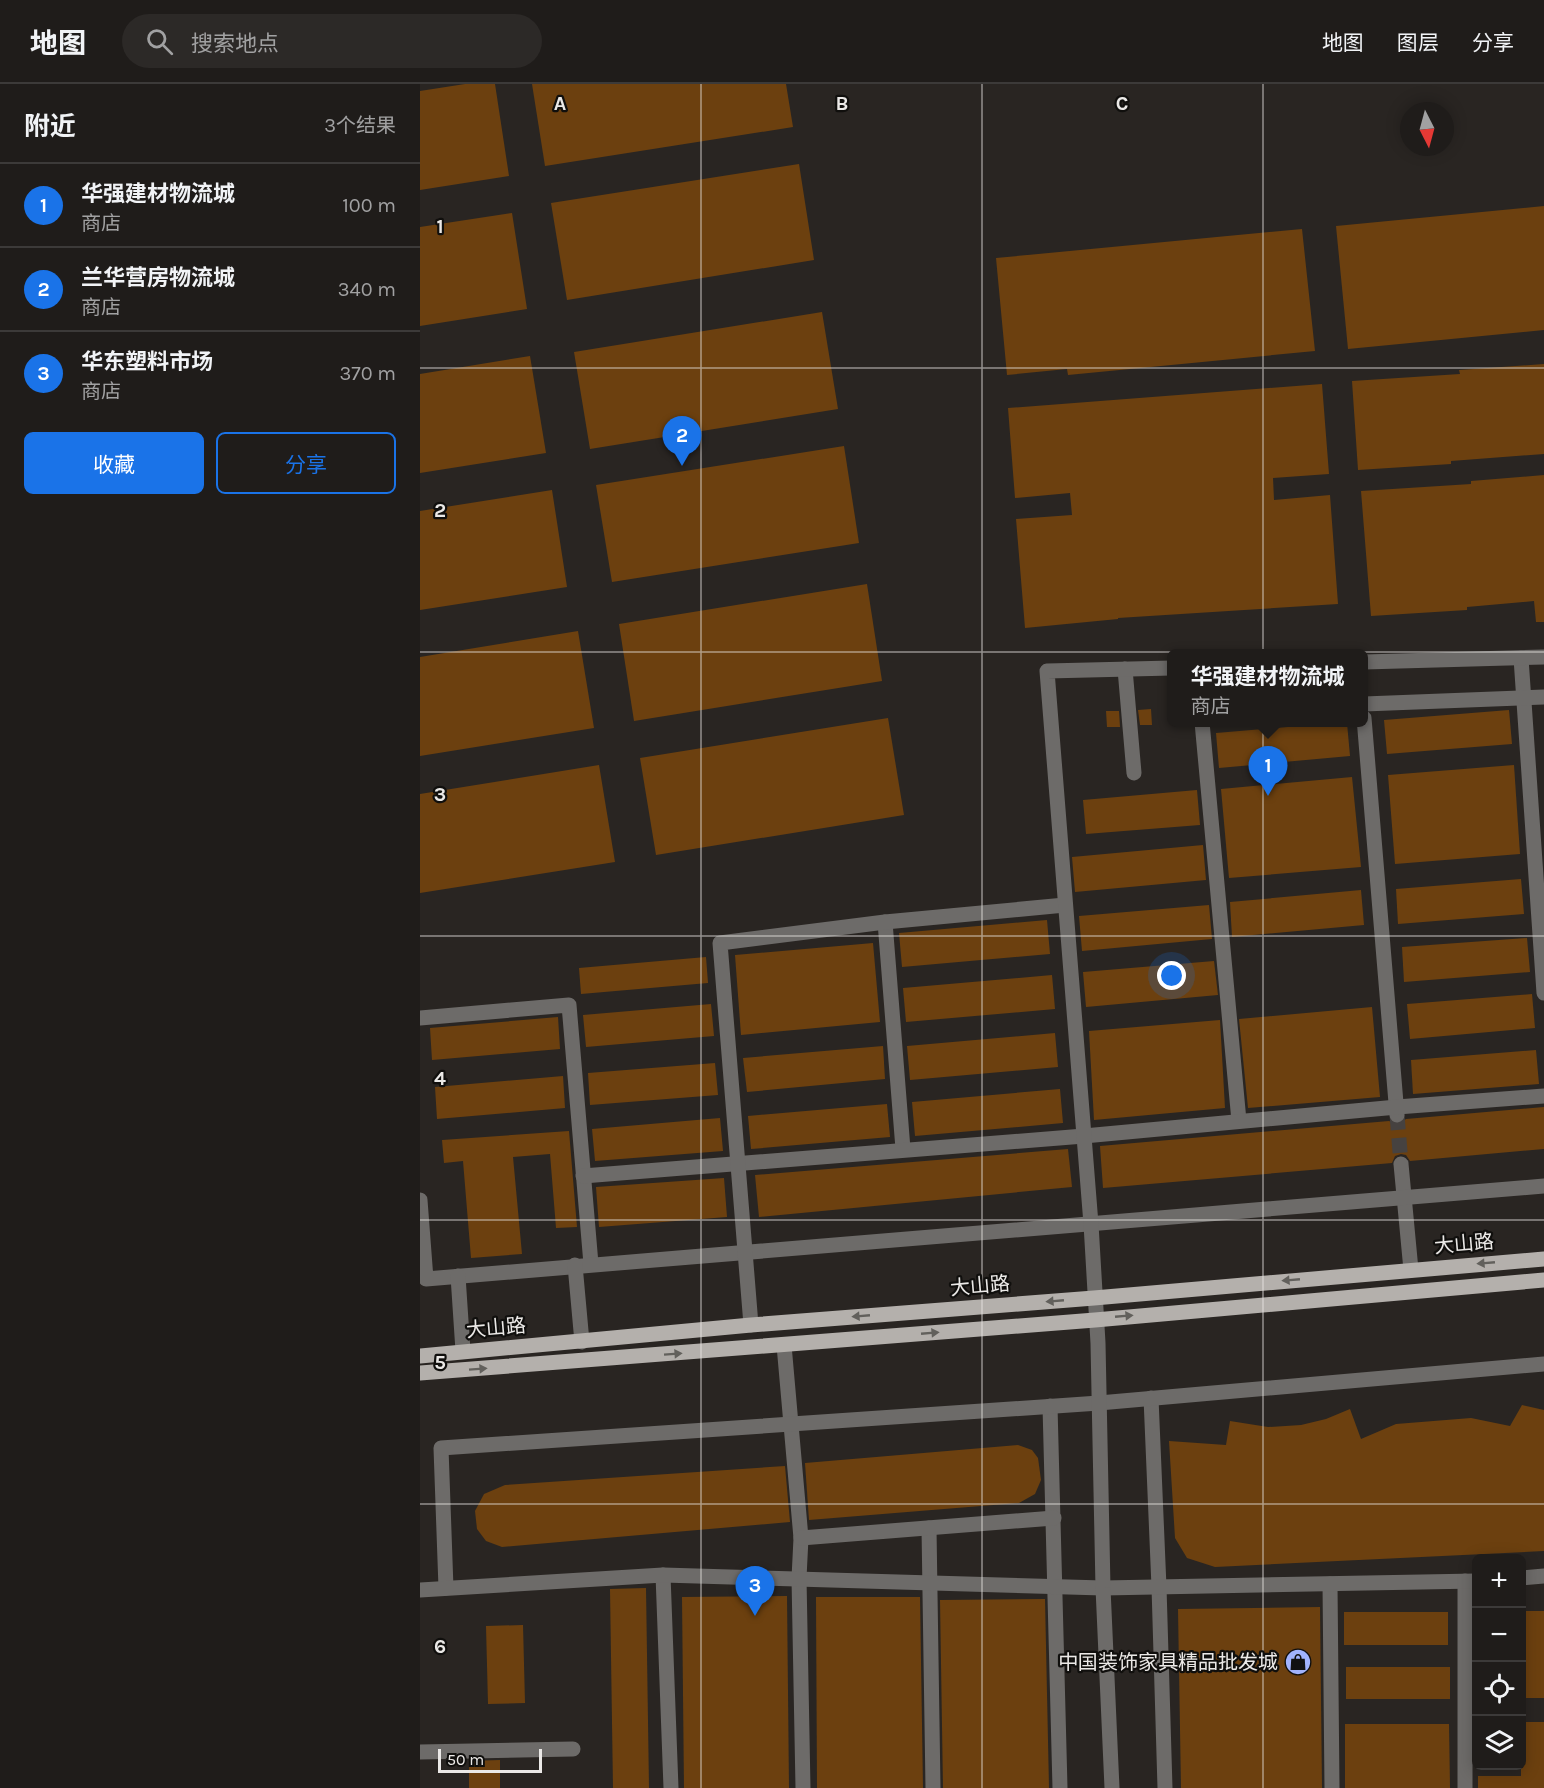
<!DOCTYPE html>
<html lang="zh">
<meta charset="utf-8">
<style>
:root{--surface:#1f1c1a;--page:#2c2927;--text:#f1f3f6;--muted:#a1a1a2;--line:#3c3a39;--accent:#1a73e8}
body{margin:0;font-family:Karla,"Noto Sans SC",sans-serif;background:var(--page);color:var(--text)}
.controls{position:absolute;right:18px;bottom:18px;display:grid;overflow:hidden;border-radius:9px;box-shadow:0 3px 15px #0003}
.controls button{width:54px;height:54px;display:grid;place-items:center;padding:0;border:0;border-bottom:2px solid var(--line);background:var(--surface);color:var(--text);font:30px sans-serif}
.compass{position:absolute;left:980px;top:18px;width:54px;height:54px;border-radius:50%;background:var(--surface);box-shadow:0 3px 15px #0003;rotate:174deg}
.scale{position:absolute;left:18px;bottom:15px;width:104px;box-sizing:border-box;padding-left:6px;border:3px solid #ebe9e7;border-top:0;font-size:16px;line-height:21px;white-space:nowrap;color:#ebe9e7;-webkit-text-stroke:4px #100f0d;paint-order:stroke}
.you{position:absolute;left:752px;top:892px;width:21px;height:21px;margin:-15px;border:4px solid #fff;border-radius:50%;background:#1a73e8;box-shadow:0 0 0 9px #1a73e833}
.badge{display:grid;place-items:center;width:39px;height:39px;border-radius:50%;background:var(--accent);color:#fff;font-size:20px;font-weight:700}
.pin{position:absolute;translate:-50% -50px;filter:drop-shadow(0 2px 3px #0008)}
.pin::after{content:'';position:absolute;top:32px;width:21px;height:18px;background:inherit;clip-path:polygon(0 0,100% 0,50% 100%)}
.popup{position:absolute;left:747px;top:565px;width:201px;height:78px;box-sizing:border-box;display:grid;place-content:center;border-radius:9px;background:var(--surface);filter:drop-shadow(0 2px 4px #0005);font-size:20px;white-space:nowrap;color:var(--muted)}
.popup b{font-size:22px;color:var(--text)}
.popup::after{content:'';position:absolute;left:50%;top:100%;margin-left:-12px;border:12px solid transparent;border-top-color:var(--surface)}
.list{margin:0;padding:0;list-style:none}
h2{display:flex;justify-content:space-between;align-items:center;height:78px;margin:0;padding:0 24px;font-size:26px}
h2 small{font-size:20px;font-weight:400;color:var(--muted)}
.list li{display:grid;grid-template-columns:39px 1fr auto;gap:18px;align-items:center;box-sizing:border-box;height:84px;padding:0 24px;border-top:2px solid var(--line)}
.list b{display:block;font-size:22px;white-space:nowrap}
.list p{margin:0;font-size:20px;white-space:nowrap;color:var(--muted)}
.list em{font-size:20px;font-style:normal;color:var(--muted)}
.actions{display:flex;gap:12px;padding:18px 24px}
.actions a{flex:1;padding:14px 0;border:2px solid var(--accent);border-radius:9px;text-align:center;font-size:21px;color:var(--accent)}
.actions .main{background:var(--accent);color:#fff}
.icon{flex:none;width:33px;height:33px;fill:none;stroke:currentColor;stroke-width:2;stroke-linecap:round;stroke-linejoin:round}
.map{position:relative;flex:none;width:1124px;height:1704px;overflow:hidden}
header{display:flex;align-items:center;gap:36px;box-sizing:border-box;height:84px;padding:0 30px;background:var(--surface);border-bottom:2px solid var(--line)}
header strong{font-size:28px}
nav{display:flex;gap:33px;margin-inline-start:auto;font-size:21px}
.search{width:420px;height:54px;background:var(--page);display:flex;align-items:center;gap:15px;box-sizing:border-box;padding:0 21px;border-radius:33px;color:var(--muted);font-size:22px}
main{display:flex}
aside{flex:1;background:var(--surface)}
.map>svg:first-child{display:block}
.building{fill:#6c400f}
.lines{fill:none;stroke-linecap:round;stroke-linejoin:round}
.minor-tunnel{stroke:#464240;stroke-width:15;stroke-dasharray:15 8;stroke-linecap:butt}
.minor{stroke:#6d6b69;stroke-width:15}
.major{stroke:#b4b0ac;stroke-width:15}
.oneway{fill:#62605c}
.grid{fill:none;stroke:#ebe9e7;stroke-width:1.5;stroke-opacity:0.55}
.labels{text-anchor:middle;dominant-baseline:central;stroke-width:4.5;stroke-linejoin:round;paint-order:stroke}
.street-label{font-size:20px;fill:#ebe9e7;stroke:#100f0d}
.poi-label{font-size:20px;fill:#ebe9e7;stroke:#100f0d;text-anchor:end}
.grid-label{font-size:20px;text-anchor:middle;font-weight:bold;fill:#ebe9e7;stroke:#100f0d;stroke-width:4.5;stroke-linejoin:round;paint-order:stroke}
</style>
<header>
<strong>地图</strong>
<div class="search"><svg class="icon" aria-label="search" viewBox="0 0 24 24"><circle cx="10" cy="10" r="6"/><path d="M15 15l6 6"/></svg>搜索地点</div>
<nav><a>地图</a><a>图层</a><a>分享</a></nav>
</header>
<main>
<aside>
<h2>附近<small>3个结果</small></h2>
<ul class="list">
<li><span class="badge">1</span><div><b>华强建材物流城</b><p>商店</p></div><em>100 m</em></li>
<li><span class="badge">2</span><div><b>兰华营房物流城</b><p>商店</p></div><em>340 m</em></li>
<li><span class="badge">3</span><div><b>华东塑料市场</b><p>商店</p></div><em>370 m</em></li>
</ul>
<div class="actions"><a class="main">收藏</a><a>分享</a></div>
</aside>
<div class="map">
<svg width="1124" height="1704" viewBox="0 0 1124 1704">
<rect width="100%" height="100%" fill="#292522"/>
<g class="building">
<polygon points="45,0 75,0 89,92 0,106 0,7"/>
<polygon points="112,0 366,0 373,43 125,82"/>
<polygon points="379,80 394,176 147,216 131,119"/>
<polygon points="1124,122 1124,246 928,265 916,142"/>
<polygon points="92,129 107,225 0,242 0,143"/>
<polygon points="882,145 895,267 648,291 647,285 587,291 576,174"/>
<polygon points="402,228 418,325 170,365 154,268"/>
<polygon points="110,272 126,369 0,389 0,290"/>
<polygon points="1124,280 1124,370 1031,377 1031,380 938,386 932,297 1040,290 1039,286"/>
<polygon points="902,300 909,390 853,394 854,416 910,411 918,520 698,534 698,535 605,544 596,435 652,431 650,409 595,414 588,324"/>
<polygon points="424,362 439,459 192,498 176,401"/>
<polygon points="1124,391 1124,538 1116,538 1114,517 1047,523 1047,526 951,532 941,407 1051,400 1051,397"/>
<polygon points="132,406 147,503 0,526 0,427"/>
<polygon points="447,500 462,597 214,637 199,540"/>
<polygon points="158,547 174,644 0,672 0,573"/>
<polygon points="731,625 732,641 720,641 718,626"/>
<polygon points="1089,626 1092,660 967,670 964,636"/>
<polygon points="686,627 699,627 700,643 687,643"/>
<polygon points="468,634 484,731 236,771 220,674"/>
<polygon points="915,639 927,639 930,672 799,684 796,649"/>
<polygon points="179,681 195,778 0,809 0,710"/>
<polygon points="1094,681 1100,770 975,780 968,691"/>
<polygon points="932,693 941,783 809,794 801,705"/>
<polygon points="777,706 780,741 666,750 663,716"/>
<polygon points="783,761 786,796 655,808 652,773"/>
<polygon points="1101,795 1104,830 978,840 976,805"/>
<polygon points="941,806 944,841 812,853 810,818"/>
<polygon points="789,821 792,855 662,867 659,832"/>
<polygon points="627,836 630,870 482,883 479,849"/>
<polygon points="1107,854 1110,888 984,898 982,863"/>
<polygon points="453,859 460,938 321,951 315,871"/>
<polygon points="286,873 288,899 161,910 159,884"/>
<polygon points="794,877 798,911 666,923 663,888"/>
<polygon points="632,891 635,925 486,938 483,904"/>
<polygon points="1112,910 1115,944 990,955 987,920"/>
<polygon points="291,920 294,952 166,963 163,931"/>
<polygon points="952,923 960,1013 828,1024 819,935"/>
<polygon points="138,933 140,965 12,976 10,944"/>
<polygon points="800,936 805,1024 674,1036 669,947"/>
<polygon points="635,949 638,983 490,996 487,962"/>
<polygon points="463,962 465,995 327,1008 323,974"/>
<polygon points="1116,966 1119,1000 993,1010 991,976"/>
<polygon points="295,979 298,1011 170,1021 168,989"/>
<polygon points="143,992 145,1024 17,1035 15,1003"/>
<polygon points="640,1005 643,1039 495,1052 492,1018"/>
<polygon points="467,1020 470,1053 331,1065 328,1032"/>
<polygon points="1124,1023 1124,1065 990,1077 986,1071 981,1070 975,1072 972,1079 683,1104 680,1062 969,1037 978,1041 986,1035"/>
<polygon points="300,1034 303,1067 175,1077 172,1045"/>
<polygon points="149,1047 157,1143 136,1144 130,1070 93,1073 102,1170 51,1174 43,1077 24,1079 22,1056"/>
<polygon points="648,1065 652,1103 339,1133 335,1091"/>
<polygon points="304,1094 307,1133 179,1143 176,1103"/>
<polygon points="1102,1321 1124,1326 1124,1467 795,1483 767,1474 755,1454 749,1357 806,1361 810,1337 848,1343 881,1341 906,1335 930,1325 941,1355 976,1340 1051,1334 1090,1342"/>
<polygon points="598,1361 612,1366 618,1374 621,1396 615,1410 599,1419 389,1436 385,1379"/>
<polygon points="365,1382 370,1438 82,1463 66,1457 57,1445 55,1427 64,1410 85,1401"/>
<polygon points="226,1504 229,1704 193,1704 190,1505"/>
<polygon points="367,1512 369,1704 264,1704 262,1513"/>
<polygon points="396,1513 500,1513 503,1704 397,1704"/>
<polygon points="625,1515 629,1704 523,1704 520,1516"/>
<polygon points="900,1523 902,1704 761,1704 758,1525"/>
<rect x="1101" y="1527" width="23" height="87"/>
<rect x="924" y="1528" width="104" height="33"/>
<polygon points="103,1541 105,1619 68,1620 66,1542"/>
<rect x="926" y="1583" width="104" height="32"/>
<polygon points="1101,1638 1124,1638 1124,1704 1058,1704 1058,1692 1101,1692"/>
<polygon points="925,1640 1029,1640 1030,1704 925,1704"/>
<polygon points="80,1676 80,1704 49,1704 49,1677"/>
</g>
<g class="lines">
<polyline class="minor-tunnel" points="977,1031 981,1080"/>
<g class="minor">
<polyline points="1101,574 1124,909"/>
<polyline points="944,578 1124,573"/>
<polyline points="705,585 714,689"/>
<polyline points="944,620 1124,613"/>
<polyline points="944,634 977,1031"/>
<polyline points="782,638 819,1037"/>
<polyline points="465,838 483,1065"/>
<polyline points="0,934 149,921 171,1180"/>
<polyline points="981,1080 991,1186"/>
<polyline points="163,1092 664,1052 977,1023 1124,1012"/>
<polyline points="0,1116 6,1195 1124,1102"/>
<polyline points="155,1181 162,1258"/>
<polyline points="38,1192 43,1267"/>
<polyline points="331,1241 300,859 465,838 645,821"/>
<polyline points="364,1261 381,1454 379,1494 383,1704"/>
<polyline points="731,1314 739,1503 745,1704"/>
<polyline points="630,1322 640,1704"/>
<polyline points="509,1444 513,1704"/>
<polyline points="381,1454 634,1434"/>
<polyline points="243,1491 251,1704"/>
<polyline points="1102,1494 1124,1492"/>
<polyline points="1045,1497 1045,1704"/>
<polyline points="910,1500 912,1704"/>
<polyline points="26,1504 21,1364 679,1319 1124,1280"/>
<polyline points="0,1506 243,1491 683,1504 1056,1497"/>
<polyline points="0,1668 153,1665"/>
<polyline points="692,1704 683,1504 678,1259 671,1140 627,587 752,584"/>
</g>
<g class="major">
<polyline points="0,1272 331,1241 674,1214 1124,1175"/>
<polyline points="0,1289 675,1236 1124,1196"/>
</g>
</g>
<defs><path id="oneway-solid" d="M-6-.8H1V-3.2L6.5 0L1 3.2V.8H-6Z" transform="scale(1.5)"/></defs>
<g class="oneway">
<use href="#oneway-solid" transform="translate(1066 1179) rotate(175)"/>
<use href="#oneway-solid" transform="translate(871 1196) rotate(175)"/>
<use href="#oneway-solid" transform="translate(635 1217) rotate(175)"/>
<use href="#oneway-solid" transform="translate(441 1232) rotate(175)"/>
<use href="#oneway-solid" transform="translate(704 1232) rotate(-5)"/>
<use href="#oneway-solid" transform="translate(510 1249) rotate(-5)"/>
<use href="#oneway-solid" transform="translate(253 1270) rotate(-4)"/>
<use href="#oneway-solid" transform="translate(58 1285) rotate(-4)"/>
</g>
<path class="grid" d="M281 0V1704M562 0V1704M843 0V1704M0 284H1124M0 568H1124M0 852H1124M0 1136H1124M0 1420H1124"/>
<defs>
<g id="shop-disc" transform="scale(1.35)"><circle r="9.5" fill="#a1b3fd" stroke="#100f0d"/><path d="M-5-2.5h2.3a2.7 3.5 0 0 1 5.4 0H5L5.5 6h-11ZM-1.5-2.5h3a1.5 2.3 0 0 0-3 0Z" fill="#111"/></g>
</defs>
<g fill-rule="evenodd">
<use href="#shop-disc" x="878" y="1578"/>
</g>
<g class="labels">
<g class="street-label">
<text transform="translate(1044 1160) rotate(-5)">大山路</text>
<text transform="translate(560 1202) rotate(-5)">大山路</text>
<text transform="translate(76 1244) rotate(-5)">大山路</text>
</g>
<g class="poi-label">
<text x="858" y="1578">中国装饰家具精品批发城</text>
</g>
</g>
<g class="grid-label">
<text x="140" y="26">A</text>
<text x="422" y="26">B</text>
<text x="702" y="26">C</text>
<text x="20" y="149">1</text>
<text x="20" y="433">2</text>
<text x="20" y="717">3</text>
<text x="20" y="1001">4</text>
<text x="20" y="1285">5</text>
<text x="20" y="1569">6</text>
</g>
</svg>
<div class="controls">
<button>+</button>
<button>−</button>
<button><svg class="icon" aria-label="locate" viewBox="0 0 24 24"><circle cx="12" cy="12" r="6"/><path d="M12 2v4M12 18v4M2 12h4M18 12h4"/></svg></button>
<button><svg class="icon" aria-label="layers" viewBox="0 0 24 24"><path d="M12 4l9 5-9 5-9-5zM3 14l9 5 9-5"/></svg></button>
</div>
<svg class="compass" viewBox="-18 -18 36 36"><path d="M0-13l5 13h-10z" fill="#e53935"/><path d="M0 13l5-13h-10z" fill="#a1a1a2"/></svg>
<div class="scale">50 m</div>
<div class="you"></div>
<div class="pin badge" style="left:848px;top:712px">1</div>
<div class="popup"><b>华强建材物流城</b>商店</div>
<div class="pin badge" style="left:262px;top:382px">2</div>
<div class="pin badge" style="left:335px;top:1532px">3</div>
</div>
</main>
